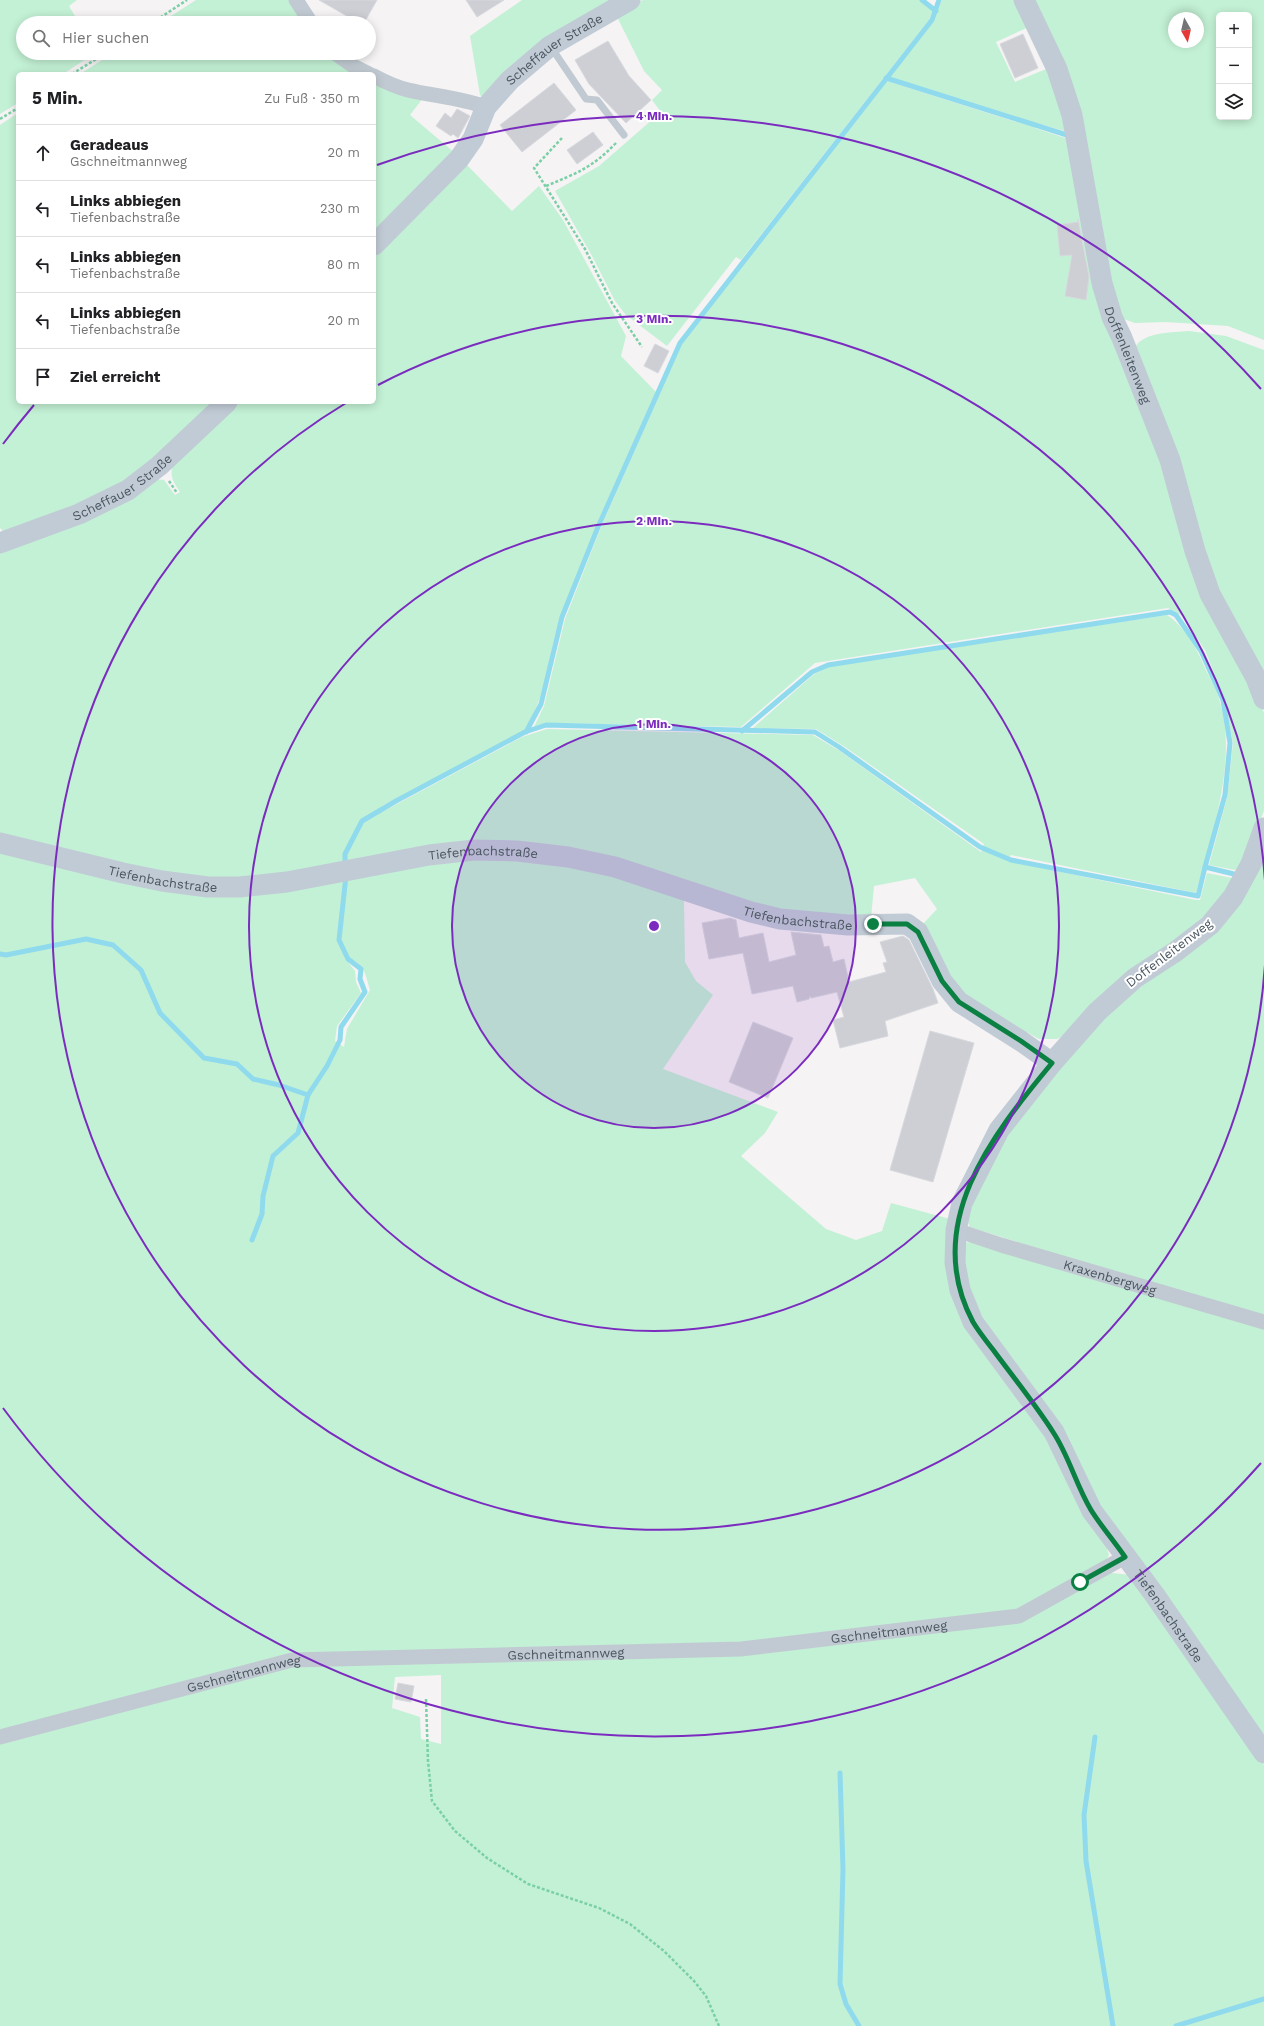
<!DOCTYPE html>
<html lang="de">
<meta charset="utf-8">
<style>
:root{--surface:#fff;--page:#f2f2f2;--text:#202124;--muted:#757577;--line:#e0e0e0}
body{margin:0;font-family:"Work Sans",sans-serif;background:var(--page);color:var(--text)}
.controls{position:absolute;right:12px;top:12px;display:grid;overflow:hidden;border-radius:6px;box-shadow:0 2px 10px #0003}
.controls button{width:36px;height:36px;display:grid;place-items:center;padding:0;border:0;border-bottom:1px solid var(--line);background:var(--surface);color:var(--text);font:20px sans-serif}
.compass{position:absolute;left:1168px;top:12px;width:36px;height:36px;border-radius:50%;background:var(--surface);box-shadow:0 2px 10px #0003;rotate:172deg}
.stop{position:absolute;width:12px;height:12px;margin:-9px;border:3px solid #0b8043;border-radius:50%;background:#fff}
.stop.end{background:#0b8043;border-color:#fff;box-shadow:0 1px 4px #0008}
.list{margin:0;padding:0;list-style:none}
h2{display:flex;justify-content:space-between;align-items:center;height:52px;margin:0;padding:0 16px;font-size:17px}
h2 small{font-size:13px;font-weight:400;color:var(--muted)}
.list li{display:grid;grid-template-columns:26px 1fr auto;gap:12px;align-items:center;box-sizing:border-box;height:56px;padding:0 16px;border-top:1px solid var(--line)}
.list b{display:block;font-size:15px;white-space:nowrap}
.list p{margin:0;font-size:13px;white-space:nowrap;color:var(--muted)}
.list em{font-size:13px;font-style:normal;color:var(--muted)}
.icon{flex:none;width:22px;height:22px;fill:none;stroke:currentColor;stroke-width:2;stroke-linecap:round;stroke-linejoin:round}
.map{position:relative;flex:none;width:1264px;height:2026px;overflow:hidden}
.search{position:absolute;background:var(--surface);box-shadow:0 2px 10px #0003;left:16px;top:16px;width:360px;height:44px;display:flex;align-items:center;gap:10px;box-sizing:border-box;padding:0 14px;border-radius:22px;color:var(--muted);font-size:15px}
.panel{position:absolute;background:var(--surface);box-shadow:0 2px 10px #0003;left:16px;top:72px;width:360px;height:332px;border-radius:6px}
.map>svg:first-child{display:block}
.green{fill:#c3f1d5;fill-rule:evenodd}
.lines{fill:none;stroke-linecap:round;stroke-linejoin:round}
.stream{stroke:#90daee;stroke-width:5}
.building{fill:#cdcfd5;stroke:#d7d9de}
.path{stroke:#7ad0a6;stroke-width:2.5;stroke-dasharray:3 2;stroke-linecap:butt}
.lane{stroke:#c1cad2;stroke-width:7}
.street{stroke:#c1cad2;stroke-width:15}
.secondary{stroke:#c1cbd6;stroke-width:21}
.route{stroke:#0b8043;stroke-width:5}
.ring{fill:none;stroke:#7b2cbf;stroke-width:2}
.labels{text-anchor:middle;dominant-baseline:central;stroke-width:4;stroke-linejoin:round;paint-order:stroke}
.street-label{font-size:13px;fill:#4a5661;stroke:#fff}
.centre{fill:#7b2cbf;stroke:#fff;stroke-width:2}
.ring-label{font-size:12px;text-anchor:middle;font-weight:bold;fill:#7b2cbf;stroke:#fff;stroke-width:4;stroke-linejoin:round;paint-order:stroke}
</style>
<div class="map">
<svg width="1264" height="2026" viewBox="0 0 1264 2026">
<rect width="100%" height="100%" fill="#f5f3f3"/>
<g class="green">
<polygon points="0,0 77,0 69,6 79,23 23,23 23,53 95,53 63,74 18,74 18,103 0,114"/>
<polygon points="196,0 289,0 303,23 160,23"/>
<polygon points="522,0 621,0 484,98 480,95 470,36"/>
<polygon points="643,0 920,0 933,10 929,20 741,260 736,257 667,346 626,315 615,301 591,254 555,191 599,166 661,112 652,100 662,90 644,71 616,15"/>
<polygon points="942,0 1019,0 1031,26 996,42 1015,82 1051,67 1071,133 1037,123 1035,128 1071,140 1100,302 1264,713 1264,810 1252,845 1240,871 1209,865 1227,798 1233,743 1225,701 1205,650 1181,615 1168,608 815,663 741,727 549,723 534,727 544,706 565,619 601,527 682,343 887,81 1016,122 1017,117 889,77 932,23"/>
<path d="M1029 0H1264V340L1228 326 1166 322 1135 323 1118 317 1094 204ZM1219 15H1249V117H1219ZM1174 18H1198V42H1174Z"/>
<polygon points="113,53 328,53 346,68 359,74 80,74"/>
<polygon points="374,82 423,98 410,115 456,154 374,236"/>
<polygon points="18,113 18,402 216,402 142,472 106,495 5,533 0,528 0,125"/>
<path d="M464 162 512 211 539 186 563 220 626 336 621 356 656 392C623 466 589 539 561 616 547 655 548 698 522 733L382 806V812L522 737 547 729 813 735 840 751 981 852 984 844 845 747 816 729 753 728 813 675 830 666 1167 615C1183 625 1197 648 1204 666 1209 677 1217 690 1220 702 1238 762 1211 835 1196 893L1011 855 1007 861 1196 900H1200L1207 873 1237 879 1225 898 1071 1032 1057 1039H1039L963 997 922 925 937 909 915 878 874 886 871 918 774 911 572 853 352 865 199 882 0 838V551L153 479 164 480 175 495 180 492C172 480 169 475 174 461L233 402H374V254Z"/>
<path d="M1189 331 1226 336 1264 350V686L1220 603 1135 347C1146 331 1172 333 1189 331Z"/>
<path d="M0 847 157 884 427 860 564 861 676 893 684 901 685 962 696 981 713 995 663 1069 778 1112 765 1133 741 1156 826 1229 856 1240 882 1231 891 1203 950 1219 949 1279 1041 1422 1105 1541 1109 1555 1104 1564 1103 1572 1131 1575 1233 1724 1264 1765V2026H0ZM345 958C365 963 365 973 370 990L347 1029 344 1047 335 1041 337 1026 361 993 356 982 355 971ZM441 1675V1744L421 1739 420 1717 392 1708 395 1677Z"/>
<polygon points="1264,847 1264,1317 1146,1283 970,1227 966,1219 967,1205 1021,1109 1127,989 1199,942"/>
<polygon points="972,1242 1264,1327 1264,1741 1102,1512 973,1309 961,1243"/>
</g>
<g class="lines">
<g class="stream">
<polyline points="922,0 936,11"/>
<polyline points="886,78 1070,136"/>
<polyline points="742,731 812,672 828,665 1170,612 1176,615 1201,651 1223,700 1230,743 1225,795 1205,867"/>
<polyline points="526,732 541,704 562,617 598,527 680,343 932,20 939,0"/>
<polyline points="345,866 345,854 362,821 396,801 525,732 546,725 815,732 839,747 980,847 1011,860 1198,896 1205,867 1238,875"/>
<polyline points="0,954 6,955 86,939 113,945 141,970 160,1013 204,1058 237,1064 253,1079 279,1085 308,1095"/>
<polyline points="252,1240 262,1214 263,1196 273,1156 298,1133 308,1095 327,1066 340,1040 341,1027 365,992 360,979 361,969 348,959 339,940 346,876"/>
<polyline points="1095,1737 1084,1815 1086,1861 1113,2026"/>
<polyline points="840,1773 843,1869 840,1984 846,2004 859,2026"/>
<polyline points="1176,2026 1264,1999"/>
</g>
</g>
<g class="building">
<polygon points="319,0 377,0 364,23 359,23"/>
<polygon points="466,0 504,0 477,17"/>
<polygon points="1023,34 1038,68 1015,78 1000,44"/>
<polygon points="608,41 629,76 651,100 626,123 589,84 575,60"/>
<polygon points="554,83 576,110 522,152 500,125"/>
<polygon points="457,109 470,116 458,138 453,134 451,136 436,126 445,113 451,118"/>
<polygon points="593,132 603,145 577,164 567,150"/>
<polygon points="1078,219 1089,277 1086,300 1065,296 1072,255 1060,256 1057,225 1078,222"/>
<polygon points="655,344 669,351 658,373 644,366"/>
<polygon points="730,918 736,920 739,938 763,933 769,962 796,955 791,932 821,935 824,947 829,946 833,962 844,959 849,982 886,972 883,963 887,962 880,942 903,936 909,940 933,989 938,1003 885,1021 888,1036 840,1048 833,1020 844,1017 837,992 811,998 810,996 809,999 797,1002 793,986 752,994 743,953 709,959 702,923"/>
<polygon points="753,1022 793,1038 768,1098 729,1082"/>
<polygon points="930,1031 974,1043 933,1182 890,1170"/>
<polygon points="398,1683 414,1686 411,1702 395,1699"/>
</g>
<g class="lines">
<g class="path">
<polyline points="152,23 187,0"/>
<polyline points="72,74 106,53"/>
<polyline points="0,119 18,108"/>
<polyline points="562,138 534,168 585,249 612,303 642,347"/>
<path d="M546 186C577 173 592 168 616 143"/>
<polyline points="169,481 177,493"/>
<polyline points="426,1699 428,1761 432,1801 455,1831 487,1858 528,1884 599,1908 630,1924 664,1951 694,1981 706,1996 719,2026"/>
</g>
<polyline class="lane" points="551,47 586,99 597,100 624,135"/>
<g class="street">
<polyline points="296,0 311,23"/>
<polyline points="335,53 355,67 369,74"/>
<path d="M374 76C385 82 396 87 408 90 434 96 461 98 486 107"/>
<path id="s1" d="M956 1230 1001 1245 1264 1322"/>
<path id="s2" d="M0 1737 292 1660 741 1649 1019 1616 1125 1557"/>
</g>
<g class="secondary">
<path id="s3" d="M1024 0 1057 69 1072 115 1102 283 1112 317 1122 338 1170 460 1195 551 1210 594 1256 678 1264 699"/>
<path id="s4" d="M374 245 459 159 473 139 486 107 510 80 550 46 630 0"/>
<path id="s5" d="M0 543 79 514 128 490 159 466 227 402"/>
<path id="s6" d="M1264 828 1251 864 1233 897 1210 925 1175 952 1135 978 1097 1012 1052 1063 999 1130 962 1203 956 1230 955 1263 960 1290 973 1322 1054 1432 1092 1511 1154 1594 1264 1753"/>
<path id="s7" d="M0 843 123 873 162 881 208 887H239L287 882 429 855 474 850 517 851 568 857 615 867 751 912 780 919 848 925 907 924 918 932 942 981 959 1002 1021 1041 1052 1063"/>
</g>
</g>
<g class="lines">
<path class="route" d="M873 924H907L918 932 942 981 959 1002 1021 1041 1052 1063C992 1135 921 1225 973 1322 979 1332 987 1342 994 1351 1014 1378 1035 1404 1053 1432 1069 1456 1076 1485 1091 1510 1101 1526 1114 1541 1125 1557L1080 1582"/>
</g>
<circle cx="654" cy="926" r="202" fill="#7b2cbf" fill-opacity=".12"/>
<g class="ring">
<circle cx="654" cy="926" r="202"/>
<circle cx="654" cy="926" r="405"/>
<path d="M378 385A607 607 0 1 1 346 403"/>
<path d="M1261 1463A810 810 0 0 1 3 1408M3 444A810 810 0 0 1 34 405M377 165A810 810 0 0 1 1261 389"/>
</g>
<g class="labels">
<g class="street-label">
<text stroke="none"><textPath href="#s4" startOffset="270">Scheffauer Straße</textPath></text>
<text stroke="none"><textPath href="#s3" startOffset="372">Doffenleitenweg</textPath></text>
<text stroke="none"><textPath href="#s5" startOffset="135">Scheffauer Straße</textPath></text>
<text stroke="none"><textPath href="#s7" startOffset="491">Tiefenbachstraße</textPath></text>
<text stroke="none"><textPath href="#s7" startOffset="167">Tiefenbachstraße</textPath></text>
<text stroke="none"><textPath href="#s7" startOffset="815">Tiefenbachstraße</textPath></text>
<text transform="translate(1169 953) rotate(-37)">Doffenleitenweg</text>
<text stroke="none"><textPath href="#s1" startOffset="161">Kraxenbergweg</textPath></text>
<text stroke="none"><textPath href="#s6" startOffset="967">Tiefenbachstraße</textPath></text>
<text stroke="none"><textPath href="#s2" startOffset="900">Gschneitmannweg</textPath></text>
<text stroke="none"><textPath href="#s2" startOffset="576">Gschneitmannweg</textPath></text>
<text stroke="none"><textPath href="#s2" startOffset="252">Gschneitmannweg</textPath></text>
</g>
</g>
<circle cx="654" cy="926" r="6" class="centre"/>
<g class="ring-label">
<text x="654" y="120">4 Min.</text>
<text x="654" y="323">3 Min.</text>
<text x="654" y="525">2 Min.</text>
<text x="654" y="728">1 Min.</text>
</g>
</svg>
<div class="controls">
<button>+</button>
<button>−</button>
<button><svg class="icon" aria-label="layers" viewBox="0 0 24 24"><path d="M12 4l9 5-9 5-9-5zM3 14l9 5 9-5"/></svg></button>
</div>
<svg class="compass" viewBox="-18 -18 36 36"><path d="M0-13l5 13h-10z" fill="#e53935"/><path d="M0 13l5-13h-10z" fill="#757577"/></svg>
<div class="stop" style="left:1080px;top:1582px"></div>
<div class="stop end" style="left:873px;top:924px"></div>
<div class="search"><svg class="icon" aria-label="search" viewBox="0 0 24 24"><circle cx="10" cy="10" r="6"/><path d="M15 15l6 6"/></svg>Hier suchen</div>
<section class="panel">
<h2>5 Min.<small>Zu Fuß · 350 m</small></h2>
<ul class="list">
<li><svg class="icon" aria-label="ahead" viewBox="0 0 24 24"><path d="M12 20V5M6 11l6-6 6 6"/></svg><div><b>Geradeaus</b><p>Gschneitmannweg</p></div><em>20 m</em></li>
<li><svg class="icon" aria-label="left" viewBox="0 0 24 24"><path d="M17 20v-9H6M10 6l-5 5 5 5"/></svg><div><b>Links abbiegen</b><p>Tiefenbachstraße</p></div><em>230 m</em></li>
<li><svg class="icon" aria-label="left" viewBox="0 0 24 24"><path d="M17 20v-9H6M10 6l-5 5 5 5"/></svg><div><b>Links abbiegen</b><p>Tiefenbachstraße</p></div><em>80 m</em></li>
<li><svg class="icon" aria-label="left" viewBox="0 0 24 24"><path d="M17 20v-9H6M10 6l-5 5 5 5"/></svg><div><b>Links abbiegen</b><p>Tiefenbachstraße</p></div><em>20 m</em></li>
<li><svg class="icon" aria-label="arrive" viewBox="0 0 24 24"><path d="M6 21V4h12l-3 4 3 4H6"/></svg><div><b>Ziel erreicht</b></div></li>
</ul>
</section>
</div>
